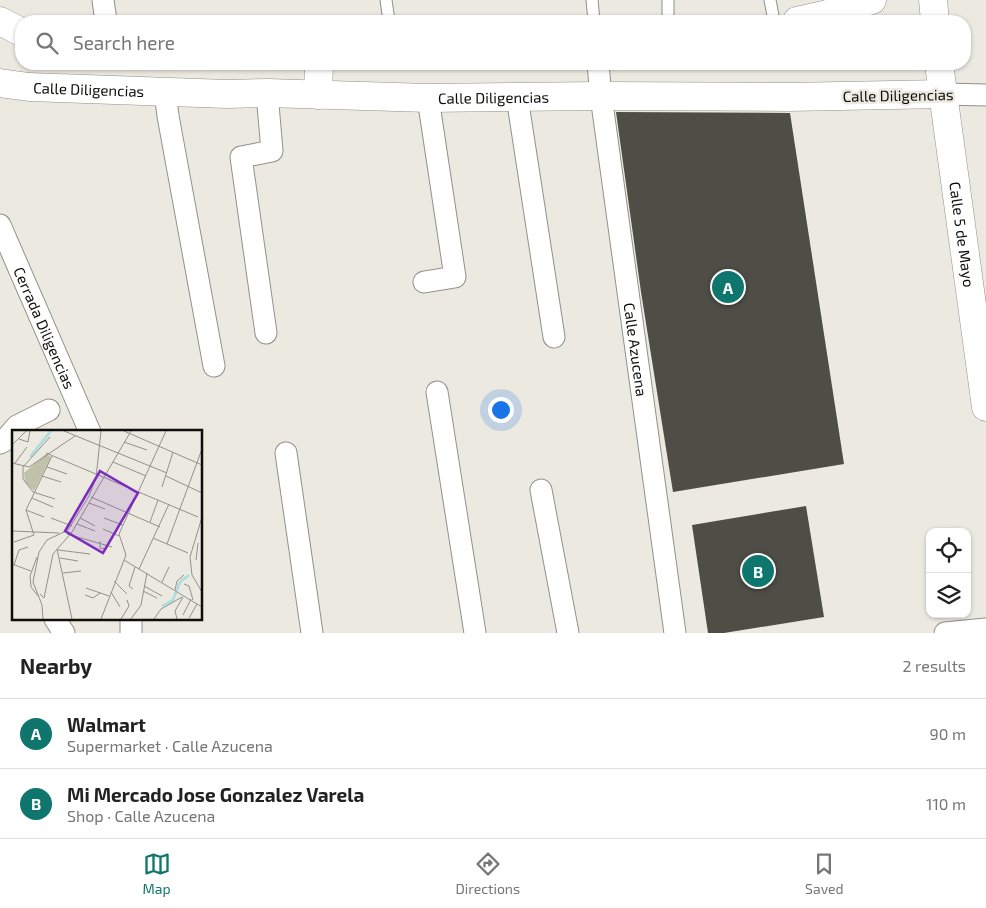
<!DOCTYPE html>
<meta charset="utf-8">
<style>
:root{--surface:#fff;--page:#f6f6f6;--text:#222;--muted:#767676;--line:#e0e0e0;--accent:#0f766e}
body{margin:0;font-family:"Exo 2",sans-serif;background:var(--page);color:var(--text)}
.controls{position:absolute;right:15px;bottom:15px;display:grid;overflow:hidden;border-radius:10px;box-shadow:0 1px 4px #0004}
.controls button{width:45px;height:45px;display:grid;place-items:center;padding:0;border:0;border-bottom:1px solid var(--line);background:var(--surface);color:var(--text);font:25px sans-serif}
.you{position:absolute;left:500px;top:409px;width:18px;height:18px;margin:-12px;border:4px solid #fff;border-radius:50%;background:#1a73e8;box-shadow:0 0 0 8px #1a73e833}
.badge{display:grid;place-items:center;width:32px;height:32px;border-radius:50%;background:var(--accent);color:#fff;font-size:16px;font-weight:700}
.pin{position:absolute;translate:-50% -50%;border:2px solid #fff;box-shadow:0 1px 5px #0006}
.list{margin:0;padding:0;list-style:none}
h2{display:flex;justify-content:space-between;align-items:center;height:65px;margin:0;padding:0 20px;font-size:21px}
h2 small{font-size:16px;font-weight:400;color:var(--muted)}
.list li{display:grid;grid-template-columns:32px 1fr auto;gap:15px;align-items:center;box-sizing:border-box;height:70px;padding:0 20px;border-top:1px solid var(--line)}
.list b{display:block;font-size:19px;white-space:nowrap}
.list p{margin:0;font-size:16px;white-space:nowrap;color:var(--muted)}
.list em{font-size:16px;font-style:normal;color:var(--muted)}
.icon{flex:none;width:28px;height:28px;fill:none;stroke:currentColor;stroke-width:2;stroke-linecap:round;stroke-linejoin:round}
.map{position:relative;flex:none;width:986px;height:633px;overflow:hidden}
.search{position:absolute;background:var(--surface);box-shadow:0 1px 4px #0004;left:15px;right:15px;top:15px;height:55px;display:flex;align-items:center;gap:12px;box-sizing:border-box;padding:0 18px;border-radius:20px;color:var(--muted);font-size:19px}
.sheet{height:205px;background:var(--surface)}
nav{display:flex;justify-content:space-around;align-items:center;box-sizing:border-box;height:70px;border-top:1px solid var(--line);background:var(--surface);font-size:14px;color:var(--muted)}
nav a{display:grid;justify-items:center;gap:2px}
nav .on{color:var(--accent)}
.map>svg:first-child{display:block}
.building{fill:#4f4e46}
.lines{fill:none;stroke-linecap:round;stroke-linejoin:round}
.service-casing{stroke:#929088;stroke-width:13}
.minor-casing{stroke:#929088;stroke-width:23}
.tertiary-casing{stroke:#929088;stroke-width:29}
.primary-casing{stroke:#929088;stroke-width:29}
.service{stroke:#fff;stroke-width:11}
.minor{stroke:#fff;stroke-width:21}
.tertiary{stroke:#fff;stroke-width:28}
.primary{stroke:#fff;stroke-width:28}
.labels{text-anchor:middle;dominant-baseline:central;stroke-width:5;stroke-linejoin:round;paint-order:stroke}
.street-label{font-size:15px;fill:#0e0e0b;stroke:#ebe9e0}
.inset-river{fill:none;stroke:#a9dde0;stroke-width:2.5}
.inset-road{fill:none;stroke:#93918b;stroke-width:1}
.view{fill:#7b2cbf;fill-opacity:0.15;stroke:#7b2cbf;stroke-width:2.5}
.inset-edge{fill:none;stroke:#0e0e0b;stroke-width:2.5}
</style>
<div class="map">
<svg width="986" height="633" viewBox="0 0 986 633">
<rect width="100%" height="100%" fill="#ebe9e0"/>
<g class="building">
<polygon points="616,112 790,113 844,464 673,492 641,292"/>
<polygon points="806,506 824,617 724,633 708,633 692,525"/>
</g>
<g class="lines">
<g class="service-casing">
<g id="service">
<polyline points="386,0 389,21"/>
<polyline points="592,0 594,21"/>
<polyline points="668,0 668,21"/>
<polyline points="770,0 774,21"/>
</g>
</g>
<g class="minor-casing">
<g id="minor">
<polyline points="103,0 106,21"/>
<path id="s1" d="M598 64 601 96 675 633"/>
<polyline points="165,92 168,116 214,366"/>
<polyline points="943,94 986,95"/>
<polyline points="517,97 554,337"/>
<path id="s2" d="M0 225 90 432"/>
<polyline points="424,282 455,277 428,98"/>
<polyline points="266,333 241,157 272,151 267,93"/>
<polyline points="437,392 475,633"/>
<polyline points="0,443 4,441 17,426 49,410"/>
<polyline points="286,453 312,633"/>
<polyline points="541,490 568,633"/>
<polyline points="55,619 64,633"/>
<polyline points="131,633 131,619"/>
<polyline points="945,633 986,629"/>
</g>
</g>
<g class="tertiary-casing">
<g id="tertiary">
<polyline points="933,0 935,21"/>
<path id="s3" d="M939 64 986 407"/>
<path id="s4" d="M0 83 29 87 227 94 267 93 428 98 601 96 789 97 943 94"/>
<polyline points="318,95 319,64"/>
</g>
</g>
<g class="primary-casing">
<g id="primary">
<polyline points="0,21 21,32"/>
<polyline points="797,21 824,15 872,0"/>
</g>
</g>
<use href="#service" class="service"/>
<use href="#minor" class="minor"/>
<use href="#tertiary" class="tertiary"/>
<use href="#primary" class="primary"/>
</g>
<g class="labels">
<g class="street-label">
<text stroke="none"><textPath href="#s4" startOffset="89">Calle Diligencias</textPath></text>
<text transform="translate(898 95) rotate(-1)">Calle Diligencias</text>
<text stroke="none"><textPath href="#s4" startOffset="494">Calle Diligencias</textPath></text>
<text stroke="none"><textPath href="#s3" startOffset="172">Calle 5 de Mayo</textPath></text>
<text stroke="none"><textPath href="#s2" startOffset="112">Cerrada Diligencias</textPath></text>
<text stroke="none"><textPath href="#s1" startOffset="288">Calle Azucena</textPath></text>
</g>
</g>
<g transform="translate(12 430)">
<rect width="190" height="190" fill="#ebe9e0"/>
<path d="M34 24 39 27 22 61 13 52 12 43Z" fill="#bfc1a8"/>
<path class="inset-river" d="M18 27 39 1M150 176 161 170 168 152 177 145"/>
<path class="inset-road" d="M52 1 155 43M112 1 190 35M38 7 11 37V49L21 62 43 69M7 9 16 12 18 1M112 12 135 20M1 14 14 1M34 23 186 87M101 32 134 46M0 33 17 37 63 6M3 33 15 17M35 37 55 44M30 46 49 52M154 46 190 63M150 57 161 22M79 67 148 97M20 68 41 77M77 73 93 79M14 80 32 87M190 87 178 127 180 145 190 162M39 88 60 96M68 88 83 96M92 88 111 95M138 92 146 70M65 94 83 101M91 99 107 106M0 101 47 103M55 104 100 117M141 108 176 123M88 111V118L94 119 96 115M2 112 22 105 14 80 40 26M155 114 190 19M45 119 60 189M46 120 78 124M25 127 18 146 19 157 26 166M48 128 66 131M112 130 190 177M184 130 186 113M0 134 19 141M2 135 7 120 16 117M127 139 157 74M51 143 69 141M102 151 115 164M150 152 157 137M172 154 177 156 181 170M132 156 150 166M74 158 97 166M121 159 117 156 123 137M163 160 165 151 172 145M131 161 145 168M99 162 108 177M28 164 32 168 41 124 60 102 119 1M73 165 81 168 88 163M171 185 179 169M177 188 185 174M31 189 30 175 21 152 27 122 35 110 56 100 77 66 84 48 89 1M89 189 114 125 107 104 154 1M109 189 117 176 115 170M119 189 129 175 135 143M142 189 149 179 170 167M165 189 163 181 171 167"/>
<path class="view" d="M88 41 126 63 91 123 53 101Z"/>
<rect width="190" height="190" class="inset-edge"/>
</g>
</svg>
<div class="controls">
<button><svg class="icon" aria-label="locate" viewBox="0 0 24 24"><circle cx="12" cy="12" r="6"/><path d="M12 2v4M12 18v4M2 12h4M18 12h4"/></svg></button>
<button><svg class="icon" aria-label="layers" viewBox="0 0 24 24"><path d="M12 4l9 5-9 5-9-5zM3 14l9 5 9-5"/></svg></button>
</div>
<div class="you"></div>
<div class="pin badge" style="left:728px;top:287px">A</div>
<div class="pin badge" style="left:758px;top:571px">B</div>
<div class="search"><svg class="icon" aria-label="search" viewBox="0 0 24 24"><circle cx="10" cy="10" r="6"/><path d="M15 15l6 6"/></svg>Search here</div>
</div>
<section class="sheet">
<h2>Nearby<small>2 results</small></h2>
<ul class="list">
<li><span class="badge">A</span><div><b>Walmart</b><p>Supermarket · Calle Azucena</p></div><em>90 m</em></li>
<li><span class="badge">B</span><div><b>Mi Mercado Jose Gonzalez Varela</b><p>Shop · Calle Azucena</p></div><em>110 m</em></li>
</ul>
</section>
<nav>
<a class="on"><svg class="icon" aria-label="map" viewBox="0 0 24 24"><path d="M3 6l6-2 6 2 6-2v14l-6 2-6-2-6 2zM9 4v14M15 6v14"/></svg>Map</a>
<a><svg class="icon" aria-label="directions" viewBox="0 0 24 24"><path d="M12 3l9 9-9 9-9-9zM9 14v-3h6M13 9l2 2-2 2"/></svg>Directions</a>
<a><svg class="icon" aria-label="saved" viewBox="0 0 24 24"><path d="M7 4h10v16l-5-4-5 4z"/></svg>Saved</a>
</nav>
